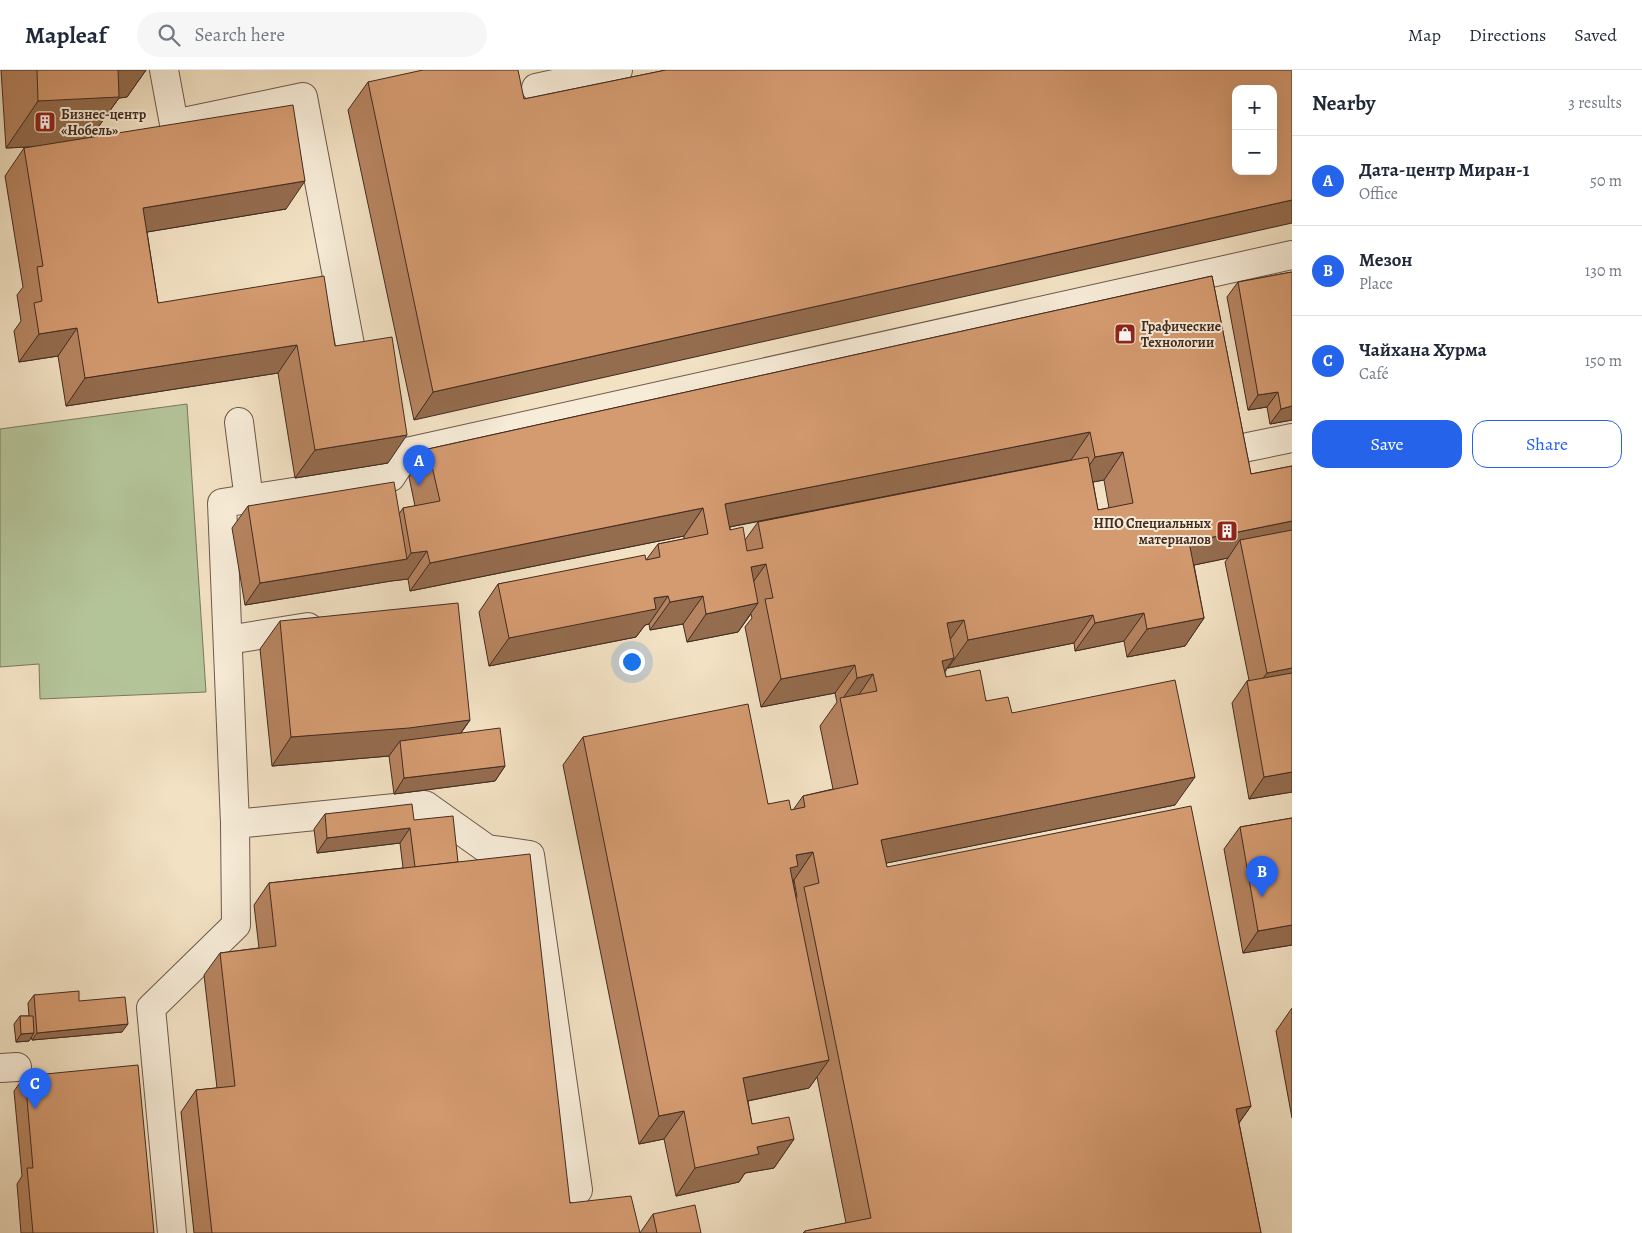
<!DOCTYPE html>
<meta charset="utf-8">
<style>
:root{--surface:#fff;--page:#f6f6f7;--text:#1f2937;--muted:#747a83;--line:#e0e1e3;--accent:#2563eb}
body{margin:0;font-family:Alegreya,serif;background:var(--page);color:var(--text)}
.controls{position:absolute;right:15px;top:15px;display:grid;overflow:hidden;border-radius:10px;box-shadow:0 5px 20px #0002}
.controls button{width:45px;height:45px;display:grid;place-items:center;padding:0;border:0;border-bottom:1px solid var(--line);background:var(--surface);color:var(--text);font:25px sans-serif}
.you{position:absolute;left:631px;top:591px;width:18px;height:18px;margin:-12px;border:4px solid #fff;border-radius:50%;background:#1a73e8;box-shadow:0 0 0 8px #1a73e833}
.badge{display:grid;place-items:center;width:32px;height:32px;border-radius:50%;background:var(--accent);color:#fff;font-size:16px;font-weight:700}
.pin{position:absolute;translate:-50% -41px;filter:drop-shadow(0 1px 2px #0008)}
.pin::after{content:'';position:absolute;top:26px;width:18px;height:15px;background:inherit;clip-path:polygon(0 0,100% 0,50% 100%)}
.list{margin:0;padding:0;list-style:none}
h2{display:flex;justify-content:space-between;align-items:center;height:65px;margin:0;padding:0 20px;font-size:21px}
h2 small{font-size:16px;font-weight:400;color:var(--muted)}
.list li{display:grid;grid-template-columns:32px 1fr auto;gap:15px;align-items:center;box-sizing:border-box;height:90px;padding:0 20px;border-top:1px solid var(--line)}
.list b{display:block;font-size:19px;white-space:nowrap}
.list p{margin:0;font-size:16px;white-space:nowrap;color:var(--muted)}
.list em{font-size:16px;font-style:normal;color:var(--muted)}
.actions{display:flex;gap:10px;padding:15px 20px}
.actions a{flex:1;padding:11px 0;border:1px solid var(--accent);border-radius:15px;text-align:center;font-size:18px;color:var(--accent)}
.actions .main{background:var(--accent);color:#fff}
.icon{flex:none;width:28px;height:28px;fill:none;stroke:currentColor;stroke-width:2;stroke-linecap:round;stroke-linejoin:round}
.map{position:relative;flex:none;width:1292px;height:1163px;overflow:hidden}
header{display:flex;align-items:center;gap:30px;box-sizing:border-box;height:70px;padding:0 25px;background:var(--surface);border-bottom:1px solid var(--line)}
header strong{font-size:24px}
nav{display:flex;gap:28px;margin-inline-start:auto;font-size:18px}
.search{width:350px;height:45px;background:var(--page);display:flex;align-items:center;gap:12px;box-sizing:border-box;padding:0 18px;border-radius:28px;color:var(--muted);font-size:19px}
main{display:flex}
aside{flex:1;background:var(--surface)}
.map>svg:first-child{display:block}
.green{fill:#b4c499;stroke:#7b785d}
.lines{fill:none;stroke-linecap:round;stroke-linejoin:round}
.minor-casing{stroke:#6e584a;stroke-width:30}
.minor{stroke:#f7ecd8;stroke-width:28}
.wall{fill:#b68460;stroke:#422b21;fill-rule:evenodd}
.shaded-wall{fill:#946c4e;stroke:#422b21}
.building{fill:#d49a70;stroke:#422b21;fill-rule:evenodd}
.labels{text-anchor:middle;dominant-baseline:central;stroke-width:4;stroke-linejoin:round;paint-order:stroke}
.poi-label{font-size:14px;font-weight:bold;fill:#422b21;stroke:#f7ecd8;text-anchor:start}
</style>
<header>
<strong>Mapleaf</strong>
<div class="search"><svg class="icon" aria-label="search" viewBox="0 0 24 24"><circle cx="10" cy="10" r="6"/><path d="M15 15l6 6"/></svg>Search here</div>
<nav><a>Map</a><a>Directions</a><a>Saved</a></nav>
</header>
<main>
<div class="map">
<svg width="1292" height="1163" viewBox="0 0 1292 1163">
<rect width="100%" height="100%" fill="#f2e1c3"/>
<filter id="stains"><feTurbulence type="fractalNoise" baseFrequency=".004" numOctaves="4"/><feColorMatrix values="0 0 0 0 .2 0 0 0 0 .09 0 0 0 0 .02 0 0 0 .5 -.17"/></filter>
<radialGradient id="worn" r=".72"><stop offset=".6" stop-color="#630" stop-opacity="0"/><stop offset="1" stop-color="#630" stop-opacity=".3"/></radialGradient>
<polygon class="green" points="187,334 206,622 40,629 39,594 0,597 0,359"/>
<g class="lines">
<g class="minor-casing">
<g id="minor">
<polyline points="164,0 174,54 303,27 351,280"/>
<polyline points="536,18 618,0"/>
<polyline points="239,352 249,430"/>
<polyline points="1248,377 1292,368"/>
<polyline points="228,570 308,557"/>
<polyline points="235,754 222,433 391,407 407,382 1292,185"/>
<polyline points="0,998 17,997"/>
<polyline points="172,1163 151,938 236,855 235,754 425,735 487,779 530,785 578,1120"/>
</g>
</g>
<use href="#minor" class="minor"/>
</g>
<g class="wall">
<polygon points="1,0 146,0 127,27 119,28 91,67 286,139 147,162 158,233 335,276 388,393 295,408 278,303 66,336 58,286 19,292 14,261 21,251 17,225 23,217 5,106 24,78 28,77 6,78"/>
<polygon points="666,0 414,350 348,40 368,12 524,29"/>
<polygon points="1292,202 1292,350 1270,354 1267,337 1248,340 1227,227 1238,212"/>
<path d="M1212 206 1251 404 1292 396V722L1249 729 1232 633 1247 611 1249 610 1225 492 1228 488 1194 495 1204 548 1185 576 1127 587 1124 571 1075 581 1074 573 948 598V597L945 602 946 607 986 631 1012 643 1175 735 886 793 887 797 1251 1036 1239 1053 1261 1163H803L805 1161 846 1153 817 1007 809 1018 748 1031 752 1054 794 1069 774 1098 745 1103 739 1112 676 1126 664 1069 639 1074 563 695 583 667 768 734 791 740H793L803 726 833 719 820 656 837 632 835 623 761 637 745 557 752 548 751 544 738 562 687 572 683 554 650 560 649 554 645 555 636 567 489 596 479 542 498 514 646 490 658 474 684 469V466L410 521 408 509 391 511 245 535 232 458 248 436 399 444 403 438 415 436 409 407 428 379ZM1071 390 758 452 745 470 730 460V457ZM1104 410 1109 438 1098 440 1093 412ZM793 810H794L797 827 796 828Z"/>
<polygon points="280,551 470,650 461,663 505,696 495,711 394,724 389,686 272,696 260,579"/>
<polygon points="325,744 414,750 458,792 570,1133 640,1163 653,1144 701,1163 194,1163 181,1042 196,1020 217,1018 204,905 220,883 259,878 254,835 269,813 403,798 400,773 317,783 314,759"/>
<polygon points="1292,748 1292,875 1243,883 1224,779 1240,757"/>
<polygon points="34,925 79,931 122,962 32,970 31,967 29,971 16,972 14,954 20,946 29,946 28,933"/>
<polygon points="1292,938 1292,1048 1276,961"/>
<polygon points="25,1006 154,1163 21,1163 17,1114 22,1106 14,1021"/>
</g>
<g class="shaded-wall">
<polygon points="112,0 146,0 127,27 119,28 86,74 6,78 38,31"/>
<polygon points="305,111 286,139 123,166 143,138"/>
<polygon points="1292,130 1292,153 414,350 433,322"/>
<polygon points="77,258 58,286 19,292 39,264"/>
<polygon points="297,275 278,303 66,336 85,308"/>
<polygon points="1278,322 1267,337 1248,340 1258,325"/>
<polygon points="1292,336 1292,350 1270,354 1281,339"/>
<polygon points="1090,362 1071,390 708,461 725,434"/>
<polygon points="407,365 388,393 295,408 315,380"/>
<polygon points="1123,382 1104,410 1076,415 1095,387"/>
<polygon points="703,438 684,466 410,521 430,493"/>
<polygon points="1292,451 1292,476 1240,470 1228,488 1170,500 1189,472"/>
<polygon points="427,481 408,509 391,511 245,535 260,513 407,489 411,483"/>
<polygon points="766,494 746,522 751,497"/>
<polygon points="668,526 649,554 645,555 636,567 489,596 509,568 654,528"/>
<polygon points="703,526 683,554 650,560 670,532"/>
<polygon points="758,533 738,562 687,572 706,544"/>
<polygon points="1144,543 1124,571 1075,581 1095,553"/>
<polygon points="1093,545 1074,573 948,598 968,570"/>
<polygon points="1204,548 1185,576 1127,587 1147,559"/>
<polygon points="964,550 944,578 947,553"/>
<polygon points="954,588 934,616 942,591"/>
<polygon points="855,595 835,623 761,637 781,609"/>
<polygon points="1292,598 1292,616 1251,624 1267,603"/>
<polygon points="873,604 854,632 841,631 857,608"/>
<polygon points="470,650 450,678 400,671 389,686 272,696 291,667"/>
<polygon points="505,696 495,711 394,724 404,708"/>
<polygon points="1292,702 1292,722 1249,729 1264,707"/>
<polygon points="1195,707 1175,735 862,798 881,770"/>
<polygon points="410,758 400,773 317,783 327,768"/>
<polygon points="813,782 794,810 780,813 796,785"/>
<polygon points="1292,855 1292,875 1243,883 1258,861"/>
<polygon points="128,954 122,962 32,970 37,963"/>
<polygon points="34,963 29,971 16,972 21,964"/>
<polygon points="829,990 809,1018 723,1036 743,1008"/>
<polygon points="1251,1036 1231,1064 1236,1039"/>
<polygon points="684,1041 664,1069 639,1074 659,1046"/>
<polygon points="794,1069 774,1098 745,1103 739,1112 676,1126 695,1098 757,1077"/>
</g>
<g class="building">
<polygon points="37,0 118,0 119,27 38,31"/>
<path d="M423 0H518L524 29 666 0H1292V130L433 322 368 12ZM1236 19H1273V101H1236Z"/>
<polygon points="293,35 305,111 143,138 158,233 324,206 335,276 392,267 407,365 315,380 297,275 85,308 77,258 39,264 34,233 42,231 37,197 43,196 24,78"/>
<polygon points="1292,202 1292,336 1281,339 1278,322 1258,325 1238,212"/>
<path d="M1212 206 1251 404 1292 396V451L1189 472 1204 548 1147 559 1144 543 1095 553 1093 545 968 570 964 550 947 553 954 588 942 591 946 607 980 600 986 631 1008 627 1012 643 1175 610 1195 707 881 770 887 797 1191 736 1251 1036 1236 1039 1261 1163H805V1161L871 1148 804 817 819 813 813 782 796 785 798 796 790 798 829 990 743 1008 752 1054 789 1047 794 1069 757 1077 759 1084 695 1098 684 1041 659 1046 583 667 748 634 768 734 789 730 791 740 805 737 803 726 858 714 840 628 877 621 873 604 857 608 855 595 781 609 765 529 773 528 766 494 751 497 758 533 706 544 703 526 670 532 668 526 654 528 656 539 509 568 498 514 645 485 646 490 660 487 658 474 708 464 703 438 430 493 427 481 411 483 403 438 440 431 428 379ZM1090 362 1095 387 1123 382 1133 433 1098 440 1088 387 758 452 763 478 747 481 743 457 730 460 725 434Z"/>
<polygon points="394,412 407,489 260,513 248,436"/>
<polygon points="1292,460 1292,598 1267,603 1240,470"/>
<polygon points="458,533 470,650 409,658 291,667 280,551"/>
<polygon points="1292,603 1292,702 1264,707 1247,611"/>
<polygon points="500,658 505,696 404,708 400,671"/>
<polygon points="412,734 414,750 453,746 458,792 415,797 410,758 327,768 325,744"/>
<polygon points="1292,748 1292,855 1258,861 1240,757"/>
<polygon points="530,784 570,1133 631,1126 640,1163 212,1163 196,1020 235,1016 220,883 276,876 269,813"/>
<polygon points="79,921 79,931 125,927 128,954 37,963 34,925"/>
<polygon points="20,946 33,946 34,963 21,964"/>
<polygon points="138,995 154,1163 33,1163 27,1098 33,1098 25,1006"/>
<polygon points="695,1135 701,1163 657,1163 653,1144"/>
</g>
<defs>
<g id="building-square" transform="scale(1.125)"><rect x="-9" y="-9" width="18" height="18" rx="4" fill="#8f2418" stroke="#f7ecd8"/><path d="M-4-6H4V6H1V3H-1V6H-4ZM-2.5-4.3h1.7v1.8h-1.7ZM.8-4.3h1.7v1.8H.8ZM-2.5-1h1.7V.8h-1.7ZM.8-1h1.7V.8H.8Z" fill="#fff"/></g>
<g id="shop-square" transform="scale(1.125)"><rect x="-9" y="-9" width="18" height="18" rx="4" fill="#8f2418" stroke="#f7ecd8"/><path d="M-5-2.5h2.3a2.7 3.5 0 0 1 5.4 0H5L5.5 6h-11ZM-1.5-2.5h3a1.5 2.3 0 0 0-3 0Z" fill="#fff"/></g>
</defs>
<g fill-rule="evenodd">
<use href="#building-square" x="45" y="52"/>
<use href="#shop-square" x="1125" y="264"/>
<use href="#building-square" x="1227" y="461"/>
</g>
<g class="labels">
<g class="poi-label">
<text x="61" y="44">Бизнес-центр<tspan x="61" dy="16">«Нобель»</tspan></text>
<text x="1141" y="256">Графические<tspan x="1141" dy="16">Технологии</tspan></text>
<text x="1211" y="453" text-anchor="end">НПО Специальных<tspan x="1211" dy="16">материалов</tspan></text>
</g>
</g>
<rect width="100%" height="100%" filter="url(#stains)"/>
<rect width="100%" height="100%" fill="url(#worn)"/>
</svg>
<div class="controls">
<button>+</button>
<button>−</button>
</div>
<div class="you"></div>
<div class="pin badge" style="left:419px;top:416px">A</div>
<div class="pin badge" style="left:1262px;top:827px">B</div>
<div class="pin badge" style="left:35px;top:1039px">C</div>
</div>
<aside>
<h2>Nearby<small>3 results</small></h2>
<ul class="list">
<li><span class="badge">A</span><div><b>Дата-центр Миран-1</b><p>Office</p></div><em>50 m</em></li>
<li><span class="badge">B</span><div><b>Мезон</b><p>Place</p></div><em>130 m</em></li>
<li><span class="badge">C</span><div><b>Чайхана Хурма</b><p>Café</p></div><em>150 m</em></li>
</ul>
<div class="actions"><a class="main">Save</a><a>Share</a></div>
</aside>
</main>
